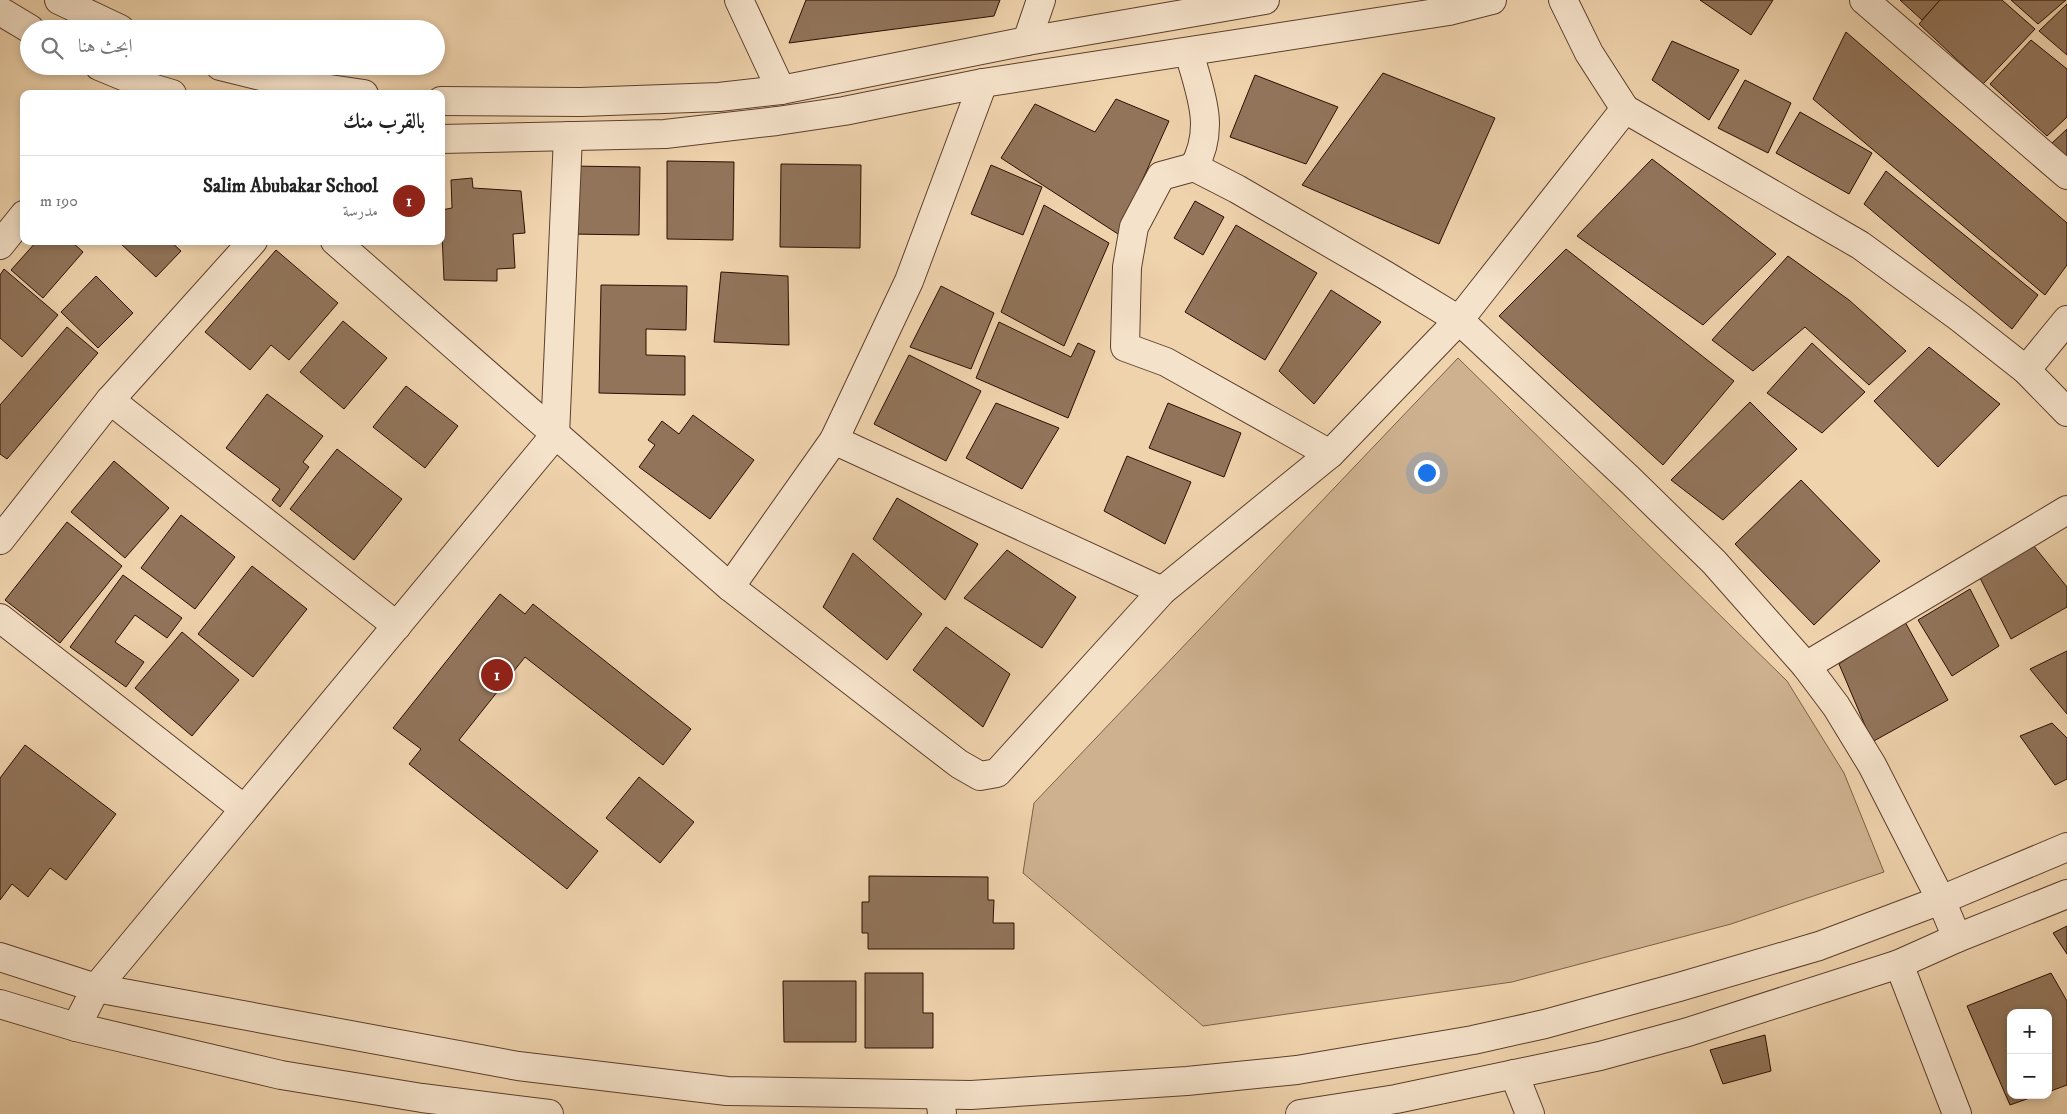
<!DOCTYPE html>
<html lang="ar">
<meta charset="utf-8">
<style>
:root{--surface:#fff;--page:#f2f2f2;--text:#222;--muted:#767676;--line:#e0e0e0;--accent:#8f2418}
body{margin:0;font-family:"IM FELL DW Pica",Amiri,serif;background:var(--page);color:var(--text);direction:rtl}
.controls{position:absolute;right:15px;bottom:15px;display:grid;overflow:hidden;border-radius:10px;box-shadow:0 2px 8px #0003}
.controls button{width:45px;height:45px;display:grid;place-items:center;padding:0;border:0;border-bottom:1px solid var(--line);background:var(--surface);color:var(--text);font:25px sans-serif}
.you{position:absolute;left:1426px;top:472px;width:18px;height:18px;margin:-12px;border:4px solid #fff;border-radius:50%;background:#1a73e8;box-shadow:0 0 0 8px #1a73e833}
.badge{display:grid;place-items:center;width:32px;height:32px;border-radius:50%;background:var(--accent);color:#fff;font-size:16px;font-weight:700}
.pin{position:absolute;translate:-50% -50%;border:2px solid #fff;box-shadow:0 1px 5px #0006}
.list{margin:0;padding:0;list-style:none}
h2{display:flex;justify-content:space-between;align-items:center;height:65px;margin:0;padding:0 20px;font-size:21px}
h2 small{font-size:16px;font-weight:400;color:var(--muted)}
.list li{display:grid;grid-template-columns:32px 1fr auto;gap:15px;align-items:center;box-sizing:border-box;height:90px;padding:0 20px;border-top:1px solid var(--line)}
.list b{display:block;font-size:19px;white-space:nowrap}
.list p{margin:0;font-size:16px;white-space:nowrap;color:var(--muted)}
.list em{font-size:16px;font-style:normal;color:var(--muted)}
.icon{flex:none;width:28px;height:28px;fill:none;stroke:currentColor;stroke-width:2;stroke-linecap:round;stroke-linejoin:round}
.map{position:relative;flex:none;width:2067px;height:1114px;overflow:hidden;direction:ltr}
.search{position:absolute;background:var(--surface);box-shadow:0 2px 8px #0003;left:20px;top:20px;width:425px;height:55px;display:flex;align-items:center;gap:12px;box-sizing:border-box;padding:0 18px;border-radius:28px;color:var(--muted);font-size:19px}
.panel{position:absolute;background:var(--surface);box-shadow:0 2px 8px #0003;left:20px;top:90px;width:425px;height:155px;border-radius:10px;direction:rtl}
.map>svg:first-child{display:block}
.green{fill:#ceb290;stroke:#7d6048}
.building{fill:#91745a;stroke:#2c0e00}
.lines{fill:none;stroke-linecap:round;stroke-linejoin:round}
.minor-casing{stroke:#5d3f2b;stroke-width:30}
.tertiary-casing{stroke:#5d3f2b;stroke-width:30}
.minor{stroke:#f5e2ca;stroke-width:28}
.tertiary{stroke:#f5e2ca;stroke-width:28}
</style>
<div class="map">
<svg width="2067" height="1114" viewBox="0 0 2067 1114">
<rect width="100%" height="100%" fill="#efd3ad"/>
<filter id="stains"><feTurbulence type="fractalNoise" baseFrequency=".004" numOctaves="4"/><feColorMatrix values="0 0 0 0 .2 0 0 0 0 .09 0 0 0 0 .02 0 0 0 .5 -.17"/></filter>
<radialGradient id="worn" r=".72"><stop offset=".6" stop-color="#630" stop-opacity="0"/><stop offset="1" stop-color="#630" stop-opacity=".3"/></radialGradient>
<polygon class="green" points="1458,358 1787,681 1844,773 1884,872 1731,924 1512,982 1203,1026 1023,873 1034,803"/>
<g class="building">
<polygon points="806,0 1000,0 994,16 789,43"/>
<polygon points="1700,0 1773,0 1751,35"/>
<polygon points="1900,0 1940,0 1922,20"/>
<polygon points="1940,0 2002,0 2035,29 1983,84 1919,24"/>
<polygon points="2011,0 2066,0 2038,24"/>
<polygon points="2067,4 2067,55 2039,31"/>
<polygon points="1846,32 2067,223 2067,265 2045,295 1813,99"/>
<polygon points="2031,40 2067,69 2067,117 2047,136 1990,84"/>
<polygon points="1672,41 1739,70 1709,120 1652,80"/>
<polygon points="1383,73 1495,118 1439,244 1302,185"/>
<polygon points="1255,75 1338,107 1306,164 1230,137"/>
<polygon points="1745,80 1791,103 1768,153 1718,128"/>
<polygon points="1116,99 1169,121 1118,234 1001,158 1035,104 1095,132"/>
<polygon points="1800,112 1872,153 1849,194 1776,153"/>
<polygon points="2067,129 2067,158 2051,144"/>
<polygon points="1652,159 1776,254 1703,325 1577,236"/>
<polygon points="667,161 734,162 733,240 667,239"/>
<polygon points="781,164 861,165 860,248 780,247"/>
<polygon points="991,165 1042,187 1023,235 971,214"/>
<polygon points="570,166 640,167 639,235 569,234"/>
<polygon points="1886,171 2038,295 2012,329 1864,204"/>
<polygon points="472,178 473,188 521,191 525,233 513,234 515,268 497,269 497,281 444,280 441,210 452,208 451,180"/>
<polygon points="1195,201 1224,217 1203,255 1174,238"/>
<polygon points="1044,205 1109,243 1064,346 1001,312"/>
<polygon points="1236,225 1317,273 1265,360 1185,312"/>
<polygon points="37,241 71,241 83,252 43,298 11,270"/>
<polygon points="118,241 170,241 181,251 156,277"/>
<polygon points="1566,249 1734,381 1663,465 1499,316"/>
<polygon points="276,250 338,303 289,360 271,345 250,370 205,332"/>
<polygon points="1788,256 1849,300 1906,351 1869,385 1805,327 1753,371 1712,340"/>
<polygon points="4,269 58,315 22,357 0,338 0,275"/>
<polygon points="721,272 788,276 789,345 714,342"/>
<polygon points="96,276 133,313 98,348 61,312"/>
<polygon points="601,285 687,286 686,330 646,329 646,355 685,356 685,395 599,393"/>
<polygon points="941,286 994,313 971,369 910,347"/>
<polygon points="1331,290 1381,322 1314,404 1279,371"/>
<polygon points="343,321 387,358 344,409 300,372"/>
<polygon points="999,322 1071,357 1078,343 1095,351 1068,418 976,378"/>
<polygon points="67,327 98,353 7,459 0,454 0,405"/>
<polygon points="1812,343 1865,392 1822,433 1767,393"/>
<polygon points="1929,347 2000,404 1938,467 1874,401"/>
<polygon points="909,355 981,391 946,461 874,424"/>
<polygon points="406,386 458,426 425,468 373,427"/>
<polygon points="267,394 323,436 303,462 309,467 280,507 272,500 280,489 226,448"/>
<polygon points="1750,402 1797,449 1723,520 1671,480"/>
<polygon points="996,403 1059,428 1022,489 966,458"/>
<polygon points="1168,403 1241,433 1224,477 1149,448"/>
<polygon points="693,415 754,460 710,519 639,467 655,445 648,440 662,421 679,434"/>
<polygon points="337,449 402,499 354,560 290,509"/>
<polygon points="1127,456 1191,482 1165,544 1104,511"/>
<polygon points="114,461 169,508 125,558 71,512"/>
<polygon points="1801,480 1880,561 1814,625 1735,544"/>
<polygon points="897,498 978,544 945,600 873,539"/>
<polygon points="181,515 235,557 195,609 141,568"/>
<polygon points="67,522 122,566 60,643 5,600"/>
<polygon points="2033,545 2067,587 2067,607 2011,639 1980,578"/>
<polygon points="1007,550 1076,597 1042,648 964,598"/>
<polygon points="853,553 922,614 887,660 823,607"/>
<polygon points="252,566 307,609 253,677 198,634"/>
<polygon points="123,575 182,618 167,638 135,615 115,642 144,662 126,687 70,647"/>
<polygon points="1970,589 1999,646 1952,676 1918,620"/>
<polygon points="500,594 525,614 533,604 691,729 663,765 525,657 459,740 598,851 567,889 409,764 421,749 393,728"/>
<polygon points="1904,620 1948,700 1872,742 1839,664"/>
<polygon points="946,627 1010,674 983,727 913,670"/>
<polygon points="182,632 239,680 192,736 135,688"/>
<polygon points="2067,651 2067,714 2030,669"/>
<polygon points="2052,723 2067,738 2067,779 2055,785 2020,736"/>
<polygon points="25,745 116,814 66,880 50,868 28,897 12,884 0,900 0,778"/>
<polygon points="639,777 694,822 660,863 606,818"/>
<polygon points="869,876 988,877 988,900 994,900 993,923 1014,923 1014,949 868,949 868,933 862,933 862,902 869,902"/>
<polygon points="2067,926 2067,954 2053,933"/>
<polygon points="865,973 923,973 923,1013 933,1013 933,1048 865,1048"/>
<polygon points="2051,973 2067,1001 2067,1085 2048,1092 2048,1013 2011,1013 2011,1095 2038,1095 2010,1105 1967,1006"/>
<polygon points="783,981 856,981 856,1042 784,1042"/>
<polygon points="1765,1035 1771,1071 1723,1084 1710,1050"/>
</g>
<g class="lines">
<g class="minor-casing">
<g id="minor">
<polyline points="739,0 781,90"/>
<polyline points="1563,0 1589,53 1625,109"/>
<polyline points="1864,0 2067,175"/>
<polyline points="1027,41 1041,0"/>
<path d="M1189 52C1200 93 1216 127 1194 167L1237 189 1385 275 1459 320 1625 109 1860 245 1960 318 2026 370 2067 412"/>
<polyline points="1194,167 1161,176 1134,227 1127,267 1125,347 1166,362 1330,454"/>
<polyline points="335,241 730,587 959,764 980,776 997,773 1162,591 1330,454 1459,320 1629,479 1714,562 1806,666 1836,706 1872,765 1941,900 1957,938"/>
<polyline points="0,245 24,215"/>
<polyline points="2026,370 2067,320"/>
<polyline points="110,400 397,626"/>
<polyline points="834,440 1162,591"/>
<polyline points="0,540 110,400 253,241"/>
<polyline points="730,587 834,440 909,281 983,83"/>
<polyline points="0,618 244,809"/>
<polyline points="1806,666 2067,510"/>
<polyline points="1899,964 1957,1114"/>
<polyline points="76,1027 96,988 555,435 568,136"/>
<polyline points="1514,1074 1530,1114"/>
<polyline points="940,1095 942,1114"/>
</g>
</g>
<g class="tertiary-casing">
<g id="tertiary">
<polyline points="59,0 120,29"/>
<polyline points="0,11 30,29"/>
<polyline points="99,66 152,88 172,94"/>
<polyline points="220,66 289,83 364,94"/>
<polyline points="441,101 581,102 719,97 781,90 1027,41 1265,0"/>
<polyline points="441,139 665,134 777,121 844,111 983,83 1449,11 1492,0"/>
<polyline points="0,957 96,988 518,1066 727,1091 971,1095 1187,1081 1297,1070 1473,1040 1545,1024 1679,987 1819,946 1941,900 2067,847"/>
<polyline points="0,1004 76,1027 281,1075 422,1098 549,1114"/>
<polyline points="1300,1114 1396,1099 1600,1056 1688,1032 1899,964 1957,938 2067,894"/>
</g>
</g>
<use href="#minor" class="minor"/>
<use href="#tertiary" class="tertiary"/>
</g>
<rect width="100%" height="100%" filter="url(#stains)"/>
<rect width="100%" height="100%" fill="url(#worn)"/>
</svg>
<div class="controls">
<button>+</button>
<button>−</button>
</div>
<div class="you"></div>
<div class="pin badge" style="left:497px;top:675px">1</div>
<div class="search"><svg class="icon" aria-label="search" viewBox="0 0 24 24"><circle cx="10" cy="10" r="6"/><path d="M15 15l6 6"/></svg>ابحث هنا</div>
<section class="panel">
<h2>بالقرب منك<small></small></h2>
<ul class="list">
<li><span class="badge">1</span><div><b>Salim Abubakar School</b><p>مدرسة</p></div><em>190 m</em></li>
</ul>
</section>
</div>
